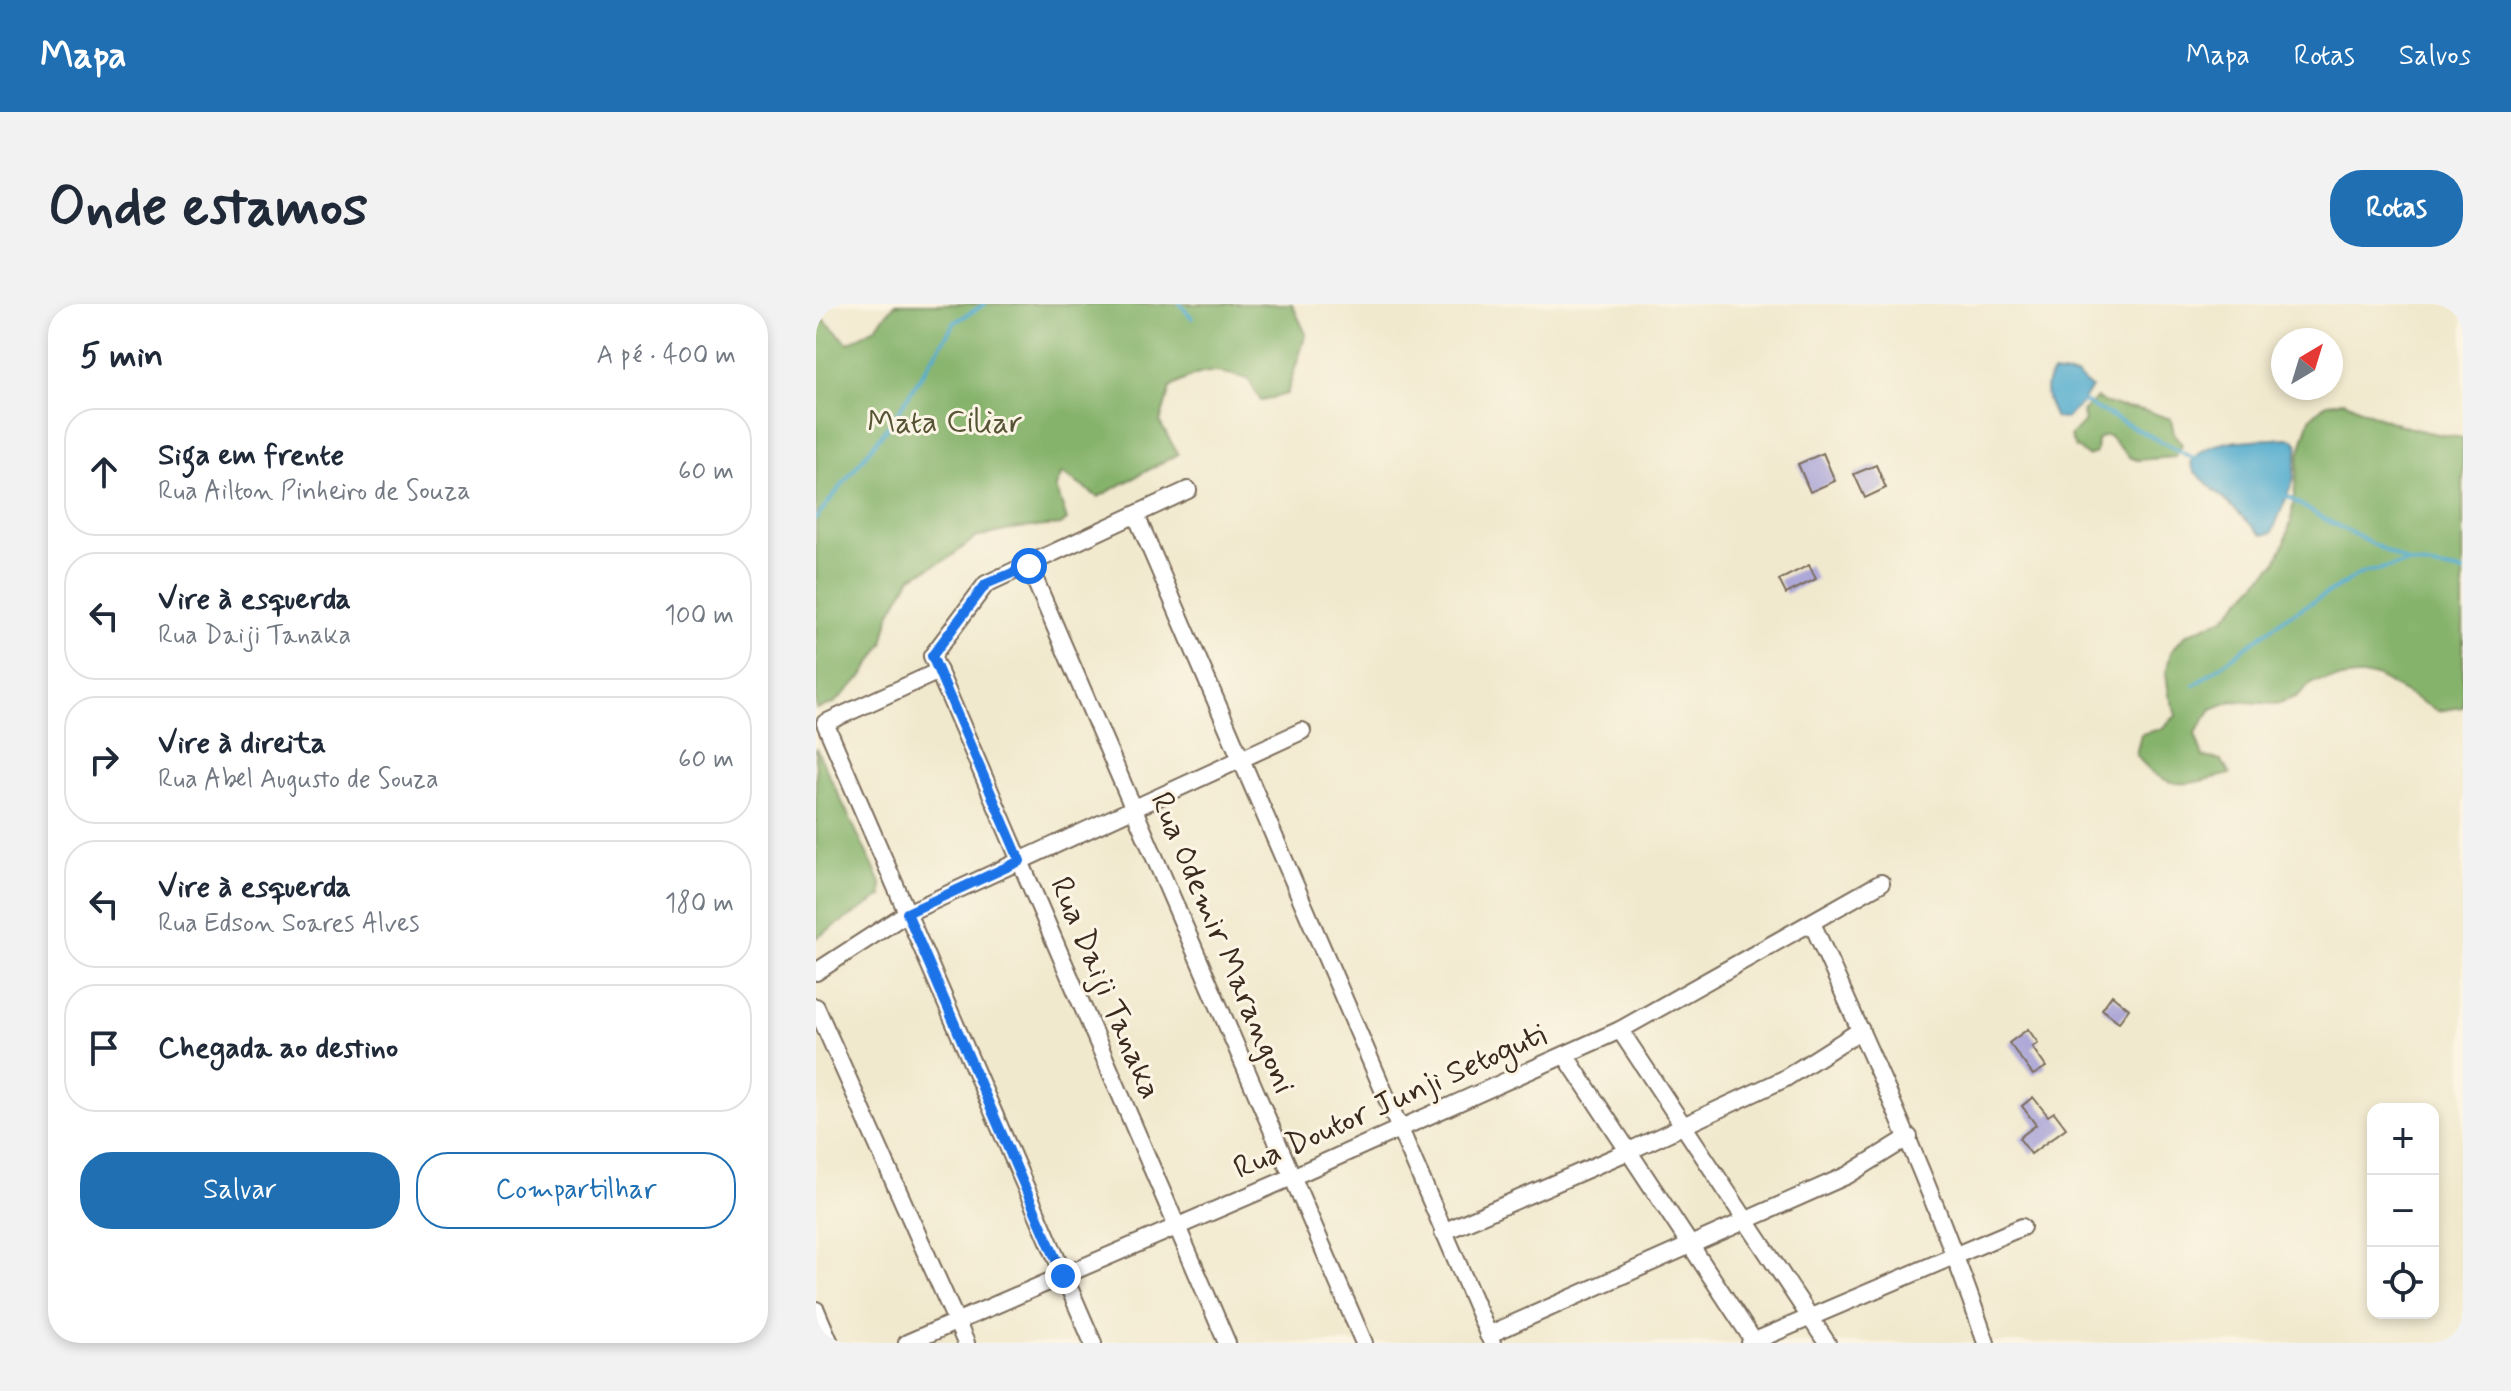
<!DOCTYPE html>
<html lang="pt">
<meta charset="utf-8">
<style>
:root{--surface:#fff;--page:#f2f2f3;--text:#1f2937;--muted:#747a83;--line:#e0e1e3;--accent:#1f6fb2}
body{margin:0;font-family:Mynerve,sans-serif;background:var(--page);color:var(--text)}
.controls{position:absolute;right:24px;bottom:24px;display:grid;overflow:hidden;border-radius:16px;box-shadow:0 4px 12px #0003}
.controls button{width:72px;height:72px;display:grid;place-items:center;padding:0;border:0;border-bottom:2px solid var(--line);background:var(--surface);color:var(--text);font:40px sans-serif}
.compass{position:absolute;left:1455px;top:24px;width:72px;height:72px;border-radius:50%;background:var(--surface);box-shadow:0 4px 12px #0003;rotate:38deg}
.stop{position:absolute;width:24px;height:24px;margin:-18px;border:6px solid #1a73e8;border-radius:50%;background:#fff}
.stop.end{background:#1a73e8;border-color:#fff;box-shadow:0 2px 8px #0008}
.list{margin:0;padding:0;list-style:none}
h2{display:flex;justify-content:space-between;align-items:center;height:104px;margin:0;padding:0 32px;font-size:34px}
h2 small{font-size:26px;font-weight:400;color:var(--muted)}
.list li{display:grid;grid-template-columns:52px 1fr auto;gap:24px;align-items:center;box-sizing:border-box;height:128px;margin:0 16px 16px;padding:0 16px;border:2px solid var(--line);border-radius:32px}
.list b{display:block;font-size:30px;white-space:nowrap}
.list p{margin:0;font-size:26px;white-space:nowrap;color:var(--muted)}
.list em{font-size:26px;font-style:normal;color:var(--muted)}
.actions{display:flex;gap:16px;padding:24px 32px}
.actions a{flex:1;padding:18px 0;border:2px solid var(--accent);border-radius:32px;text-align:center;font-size:28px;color:var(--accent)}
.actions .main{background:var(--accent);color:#fff}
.icon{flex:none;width:44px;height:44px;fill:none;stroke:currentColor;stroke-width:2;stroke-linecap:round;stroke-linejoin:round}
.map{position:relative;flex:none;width:1647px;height:1039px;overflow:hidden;border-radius:32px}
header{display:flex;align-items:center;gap:48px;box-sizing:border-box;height:112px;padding:0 40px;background:var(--accent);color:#fff}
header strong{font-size:38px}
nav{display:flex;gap:44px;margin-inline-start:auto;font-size:28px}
.intro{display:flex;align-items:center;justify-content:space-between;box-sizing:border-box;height:192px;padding:0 48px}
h1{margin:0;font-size:56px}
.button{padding:20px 36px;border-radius:32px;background:var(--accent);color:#fff;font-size:28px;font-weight:700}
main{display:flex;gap:48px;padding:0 48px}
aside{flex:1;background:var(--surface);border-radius:32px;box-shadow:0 4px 12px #0003}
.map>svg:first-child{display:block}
.forest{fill:#86b36c;stroke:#606e45;stroke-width:2}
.water{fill:#4faacd;stroke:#456a76;stroke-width:2}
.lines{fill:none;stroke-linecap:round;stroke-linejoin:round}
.stream{stroke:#4faacd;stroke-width:4}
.building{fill:#ada8d7}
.street-casing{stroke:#7b6d5c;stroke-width:20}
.street{stroke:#fff;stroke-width:16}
.route{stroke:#1a73e8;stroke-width:10}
.labels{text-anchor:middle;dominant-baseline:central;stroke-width:6;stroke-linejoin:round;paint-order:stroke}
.park-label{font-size:32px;fill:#565436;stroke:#fcf5e5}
.street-label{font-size:32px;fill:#3b2a1e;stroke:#fcf5e5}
</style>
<header>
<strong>Mapa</strong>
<nav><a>Mapa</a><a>Rotas</a><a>Salvos</a></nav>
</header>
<div class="intro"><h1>Onde estamos</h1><a class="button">Rotas</a></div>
<main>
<aside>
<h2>5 min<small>A pé · 400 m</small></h2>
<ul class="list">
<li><svg class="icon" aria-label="ahead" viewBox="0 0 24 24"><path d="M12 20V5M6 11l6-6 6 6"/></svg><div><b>Siga em frente</b><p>Rua Ailton Pinheiro de Souza</p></div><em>60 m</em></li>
<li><svg class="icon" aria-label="left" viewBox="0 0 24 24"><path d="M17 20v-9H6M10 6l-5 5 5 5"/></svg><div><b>Vire à esquerda</b><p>Rua Daiji Tanaka</p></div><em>100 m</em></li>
<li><svg class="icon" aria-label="right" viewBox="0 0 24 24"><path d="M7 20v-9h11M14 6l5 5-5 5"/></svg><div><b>Vire à direita</b><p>Rua Abel Augusto de Souza</p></div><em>60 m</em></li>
<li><svg class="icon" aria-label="left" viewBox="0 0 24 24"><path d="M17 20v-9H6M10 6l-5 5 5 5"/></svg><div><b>Vire à esquerda</b><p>Rua Edson Soares Alves</p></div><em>180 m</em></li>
<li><svg class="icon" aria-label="arrive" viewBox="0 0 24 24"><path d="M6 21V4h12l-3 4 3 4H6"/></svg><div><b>Chegada ao destino</b></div></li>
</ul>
<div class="actions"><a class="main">Salvar</a><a>Compartilhar</a></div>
</aside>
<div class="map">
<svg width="1647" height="1039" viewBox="0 0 1647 1039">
<rect width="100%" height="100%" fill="#fcf5e5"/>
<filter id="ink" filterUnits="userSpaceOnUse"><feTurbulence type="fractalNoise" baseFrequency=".0125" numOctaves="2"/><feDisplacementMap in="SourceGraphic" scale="16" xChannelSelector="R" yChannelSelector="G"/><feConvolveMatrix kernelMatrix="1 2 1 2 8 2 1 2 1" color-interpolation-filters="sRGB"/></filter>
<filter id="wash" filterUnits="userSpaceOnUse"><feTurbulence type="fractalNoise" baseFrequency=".006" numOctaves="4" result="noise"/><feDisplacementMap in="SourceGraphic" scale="32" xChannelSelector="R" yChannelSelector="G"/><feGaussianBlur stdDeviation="1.8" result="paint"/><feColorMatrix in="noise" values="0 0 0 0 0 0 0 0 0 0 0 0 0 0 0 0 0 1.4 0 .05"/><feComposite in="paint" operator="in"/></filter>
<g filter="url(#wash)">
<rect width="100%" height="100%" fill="#f1e9ce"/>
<g class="forest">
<path d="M0 0H9L2 10 32 39 59 24 79 0H476L490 30 471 90 445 97 432 75C394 65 387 64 354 84L344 119 362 150 282 193 246 169 240 183 251 216 245 221 202 224 159 234 133 254 95 273 74 310 67 340 46 373 17 400 0 405Z"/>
<path d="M1281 94C1292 102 1305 103 1317 104 1330 105 1343 112 1355 115L1358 130 1366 140 1359 153 1321 156 1313 153 1293 132H1286L1281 136 1280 149 1272 152 1259 143 1254 132 1269 117 1266 108Z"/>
<path d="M1528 97C1573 120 1597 127 1647 134V403L1622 407 1560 372H1539L1497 378 1480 393 1460 400 1416 397 1396 405 1379 430 1387 453 1405 456 1414 470C1370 480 1352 491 1320 451L1325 430 1345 425 1361 411 1353 391 1350 369 1355 348 1369 331 1408 314 1460 258 1469 238 1475 217 1483 151 1494 114 1511 99Z"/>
<polygon points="0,444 65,579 66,592 0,634"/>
</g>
<g class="water">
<path d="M1237 69 1261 72 1275 84 1262 103 1249 115 1239 114C1232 100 1224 81 1237 69Z"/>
<path d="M1471 134 1478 135 1482 141 1477 177 1456 229 1446 231 1378 167 1375 159C1388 132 1444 137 1471 134Z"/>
</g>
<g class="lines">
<g class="stream">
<polyline points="364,0 376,14"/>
<polyline points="1264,96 1381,156"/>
<polyline points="1467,190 1503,212 1593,259"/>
<polyline points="0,214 77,116 139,18 169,0"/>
<polyline points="1379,381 1469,314 1546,269 1593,259 1647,268"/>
</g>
</g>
<g id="blocks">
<g class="building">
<polygon points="1007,149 1019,177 994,188 982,160"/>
<polygon points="1060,161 1070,184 1049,194 1038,170"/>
<polygon points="993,261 1000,275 970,290 963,276"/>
<polygon points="1296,691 1313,705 1303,718 1286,705"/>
<polygon points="1212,725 1222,739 1216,743 1230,763 1217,771 1193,739"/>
<polygon points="1217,793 1232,812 1238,808 1250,824 1215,850 1203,834 1220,821 1206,802"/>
</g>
</g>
</g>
<g filter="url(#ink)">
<use href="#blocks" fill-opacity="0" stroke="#7b6d5c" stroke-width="2"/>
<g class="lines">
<g class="street-casing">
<g id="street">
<polyline points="372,186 170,280 116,352 411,1039"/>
<polyline points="320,211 676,1039"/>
<polyline points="213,262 548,1039"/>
<polyline points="123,367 9,419 277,1039"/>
<path d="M996 619C1059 758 1121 894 1170 1039"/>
<polyline points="0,668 91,609 486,427"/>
<polyline points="0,703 150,1039"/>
<polyline points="804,726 1011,1039"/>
<polyline points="749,751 939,1039"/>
<polyline points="627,928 813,847 968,775 1045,726"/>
<polyline points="0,1006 14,1039"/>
<polyline points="672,1031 1032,871 1093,833"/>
<polyline points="91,1039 476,873 804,726 1065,579"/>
<polyline points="934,1039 1206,923"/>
</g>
</g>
<use href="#street" class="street"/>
</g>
</g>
<g class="lines" filter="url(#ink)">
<polyline class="route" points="213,262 170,280 116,352 204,557 91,609 247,972"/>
</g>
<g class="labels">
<g class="park-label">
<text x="129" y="119">Mata Ciliar</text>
</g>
<g class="street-label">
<text transform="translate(406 639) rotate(67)">Rua Odemir Marangoni</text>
<text transform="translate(289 684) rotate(67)">Rua Daiji Tanaka</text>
<text transform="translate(574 798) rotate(-24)">Rua Doutor Junji Setoguti</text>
</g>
</g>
</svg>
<div class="controls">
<button>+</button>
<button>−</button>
<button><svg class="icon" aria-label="locate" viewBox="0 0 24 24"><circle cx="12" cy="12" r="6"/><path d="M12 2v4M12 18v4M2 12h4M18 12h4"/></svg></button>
</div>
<svg class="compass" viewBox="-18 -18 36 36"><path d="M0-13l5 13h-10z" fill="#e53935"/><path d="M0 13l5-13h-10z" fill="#747a83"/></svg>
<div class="stop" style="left:213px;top:262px"></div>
<div class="stop end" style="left:247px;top:972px"></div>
</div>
</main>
